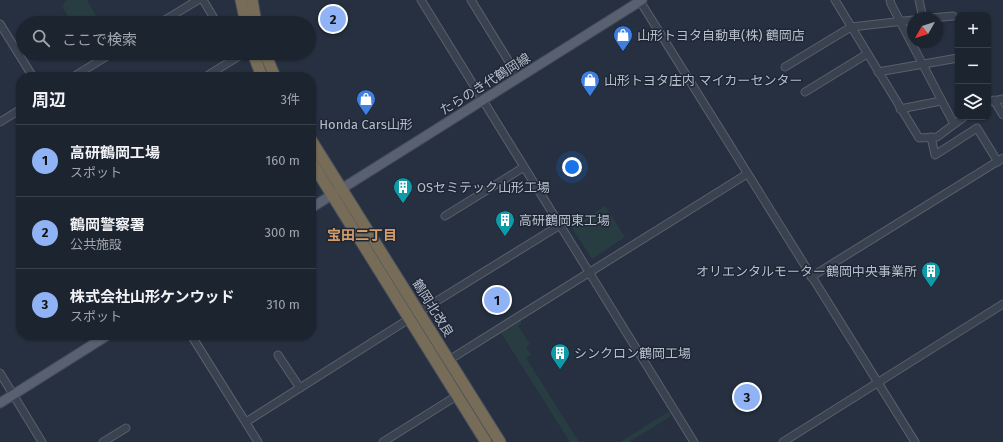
<!DOCTYPE html>
<html lang="ja">
<meta charset="utf-8">
<style>
:root{--surface:#1c2430;--page:#252c38;--text:#f1f3f6;--muted:#a0a4ab;--line:#3a414c;--accent:#90b3f6}
body{margin:0;font-family:"Fira Sans","Noto Sans JP",sans-serif;background:var(--page);color:var(--text)}
.controls{position:absolute;right:12px;top:12px;display:grid;overflow:hidden;border-radius:8px;box-shadow:0 1px 3px #0004}
.controls button{width:36px;height:36px;display:grid;place-items:center;padding:0;border:0;border-bottom:1px solid var(--line);background:var(--surface);color:var(--text);font:20px sans-serif}
.compass{position:absolute;left:907px;top:12px;width:36px;height:36px;border-radius:50%;background:var(--surface);box-shadow:0 1px 3px #0004;rotate:231deg}
.you{position:absolute;left:572px;top:167px;width:14px;height:14px;margin:-10px;border:3px solid #fff;border-radius:50%;background:#1a73e8;box-shadow:0 0 0 6px #1a73e833}
.badge{display:grid;place-items:center;width:26px;height:26px;border-radius:50%;background:var(--accent);color:#111;font-size:13px;font-weight:700}
.pin{position:absolute;translate:-50% -50%;border:2px solid #fff;box-shadow:0 1px 4px #0006}
.list{margin:0;padding:0;list-style:none}
h2{display:flex;justify-content:space-between;align-items:center;height:52px;margin:0;padding:0 16px;font-size:17px}
h2 small{font-size:13px;font-weight:400;color:var(--muted)}
.list li{display:grid;grid-template-columns:26px 1fr auto;gap:12px;align-items:center;box-sizing:border-box;height:72px;padding:0 16px;border-top:1px solid var(--line)}
.list b{display:block;font-size:15px;white-space:nowrap}
.list p{margin:0;font-size:13px;white-space:nowrap;color:var(--muted)}
.list em{font-size:13px;font-style:normal;color:var(--muted)}
.icon{flex:none;width:22px;height:22px;fill:none;stroke:currentColor;stroke-width:2;stroke-linecap:round;stroke-linejoin:round}
.map{position:relative;flex:none;width:1003px;height:442px;overflow:hidden}
.search{position:absolute;background:var(--surface);box-shadow:0 1px 3px #0004;left:16px;top:16px;width:300px;height:44px;display:flex;align-items:center;gap:10px;box-sizing:border-box;padding:0 14px;border-radius:22px;color:var(--muted);font-size:15px}
.panel{position:absolute;background:var(--surface);box-shadow:0 1px 3px #0004;left:16px;top:72px;width:300px;height:268px;border-radius:16px}
.map>svg:first-child{display:block}
.green{fill:#283d41}
.lines{fill:none;stroke-linecap:round;stroke-linejoin:round}
.minor-casing{stroke:#58606e;stroke-width:9}
.major-casing{stroke:#444b5a;stroke-width:11}
.highway-casing{stroke:#454d5b;stroke-width:13}
.minor{stroke:#3a4250;stroke-width:7}
.major{stroke:#596170;stroke-width:9}
.highway{stroke:#766c58;stroke-width:11}
.labels{text-anchor:middle;dominant-baseline:central;stroke-width:3;stroke-linejoin:round;paint-order:stroke}
.poi-label{font-size:13px;fill:#b7becb;stroke:#1f2736;text-anchor:start}
.street-label{font-size:13px;fill:#b7becb;stroke:#1f2736}
.neighbourhood-label{font-size:14px;font-weight:bold;fill:#d49c69;stroke:#1f2736}
</style>
<div class="map">
<svg width="1003" height="442" viewBox="0 0 1003 442">
<rect width="100%" height="100%" fill="#263040"/>
<g class="green">
<polygon points="67,0 87,0 96,16 95,22 72,23 63,8 64,2"/>
<polygon points="605,206 625,237 592,259 572,228"/>
<polygon points="520,321 522,323 518,326 530,344 526,347 531,355 526,358 579,442 570,442 501,333"/>
<polygon points="668,412 671,416 629,442 620,442"/>
</g>
<g class="lines">
<g class="minor-casing">
<g id="minor">
<polyline points="203,0 217,23"/>
<polyline points="421,0 694,442"/>
<polyline points="471,0 519,78"/>
<polyline points="835,0 919,138 937,137 964,117"/>
<polyline points="890,0 891,4 954,124"/>
<polyline points="919,0 923,18"/>
<polyline points="640,1 915,442"/>
<polyline points="931,18 953,16"/>
<polyline points="160,23 198,0"/>
<polyline points="0,24 33,77"/>
<polyline points="785,67 851,27 913,20"/>
<polyline points="878,72 958,58"/>
<polyline points="73,77 112,53"/>
<polyline points="205,77 244,53"/>
<polyline points="805,92 867,54"/>
<polyline points="994,100 1003,115"/>
<polyline points="988,102 1003,99"/>
<polyline points="900,109 941,101"/>
<polyline points="0,122 21,109"/>
<polyline points="931,137 935,155 977,128 998,162"/>
<polyline points="445,216 524,167"/>
<polyline points="811,277 1003,158"/>
<polyline points="419,312 560,225"/>
<polyline points="191,335 258,442"/>
<polyline points="278,355 300,388"/>
<polyline points="449,360 747,174"/>
<polyline points="0,373 42,442"/>
<polyline points="246,422 409,319"/>
<polyline points="103,442 126,428"/>
<polyline points="383,442 458,395"/>
<polyline points="783,442 1003,304"/>
</g>
</g>
<g class="major-casing">
<g id="major">
<polyline points="311,208 642,0"/>
<polyline points="0,403 108,335"/>
</g>
</g>
<g class="highway-casing">
<g id="highway">
<polyline points="241,0 246,23"/>
<polyline points="252,0 256,23"/>
<polyline points="253,53 262,77"/>
<polyline points="265,53 275,77"/>
<polyline points="311,140 500,442"/>
<polyline points="311,161 486,442"/>
</g>
</g>
<use href="#minor" class="minor"/>
<use href="#major" class="major"/>
<use href="#highway" class="highway"/>
</g>
<defs>
<g id="shop-pin" transform="scale(1)"><path d="M0 17L-7.5 6A9.5 9.5 0 1 1 7.5 6Z" fill="#3f7fe0" stroke="#1f2736"/><path d="M-5-2.5h2.3a2.7 3.5 0 0 1 5.4 0H5L5.5 6h-11ZM-1.5-2.5h3a1.5 2.3 0 0 0-3 0Z" fill="#fff"/></g>
<g id="building-pin" transform="scale(1)"><path d="M0 17L-7.5 6A9.5 9.5 0 1 1 7.5 6Z" fill="#0f9aa8" stroke="#1f2736"/><path d="M-4-6H4V6H1V3H-1V6H-4ZM-2.5-4.3h1.7v1.8h-1.7ZM.8-4.3h1.7v1.8H.8ZM-2.5-1h1.7V.8h-1.7ZM.8-1h1.7V.8H.8Z" fill="#fff"/></g>
</defs>
<g fill-rule="evenodd">
<use href="#shop-pin" x="623" y="35"/>
<use href="#shop-pin" x="590" y="80"/>
<use href="#shop-pin" x="366" y="99"/>
<use href="#building-pin" x="403" y="187"/>
<use href="#building-pin" x="505" y="220"/>
<use href="#building-pin" x="931" y="271"/>
<use href="#building-pin" x="560" y="353"/>
</g>
<g class="labels">
<g class="poi-label">
<text x="637" y="35">山形トヨタ自動車(株) 鶴岡店</text>
<text x="604" y="80">山形トヨタ庄内 マイカーセンター</text>
<text x="366" y="124" text-anchor="middle">Honda Cars山形</text>
<text x="417" y="187">OSセミテック山形工場</text>
<text x="519" y="220">高研鶴岡東工場</text>
<text x="917" y="271" text-anchor="end">オリエンタルモーター鶴岡中央事業所</text>
<text x="574" y="353">シンクロン鶴岡工場</text>
</g>
<g class="street-label">
<text transform="translate(485 84) rotate(-32)">たらのき代鶴岡線</text>
<text transform="translate(433 308) rotate(58)">鶴岡北改良</text>
</g>
<g class="neighbourhood-label">
<text x="362" y="235">宝田二丁目</text>
</g>
</g>
</svg>
<div class="controls">
<button>+</button>
<button>−</button>
<button><svg class="icon" aria-label="layers" viewBox="0 0 24 24"><path d="M12 4l9 5-9 5-9-5zM3 14l9 5 9-5"/></svg></button>
</div>
<svg class="compass" viewBox="-18 -18 36 36"><path d="M0-13l5 13h-10z" fill="#e53935"/><path d="M0 13l5-13h-10z" fill="#a0a4ab"/></svg>
<div class="you"></div>
<div class="pin badge" style="left:497px;top:300px">1</div>
<div class="pin badge" style="left:333px;top:19px">2</div>
<div class="pin badge" style="left:747px;top:397px">3</div>
<div class="search"><svg class="icon" aria-label="search" viewBox="0 0 24 24"><circle cx="10" cy="10" r="6"/><path d="M15 15l6 6"/></svg>ここで検索</div>
<section class="panel">
<h2>周辺<small>3件</small></h2>
<ul class="list">
<li><span class="badge">1</span><div><b>高研鶴岡工場</b><p>スポット</p></div><em>160 m</em></li>
<li><span class="badge">2</span><div><b>鶴岡警察署</b><p>公共施設</p></div><em>300 m</em></li>
<li><span class="badge">3</span><div><b>株式会社山形ケンウッド</b><p>スポット</p></div><em>310 m</em></li>
</ul>
</section>
</div>
